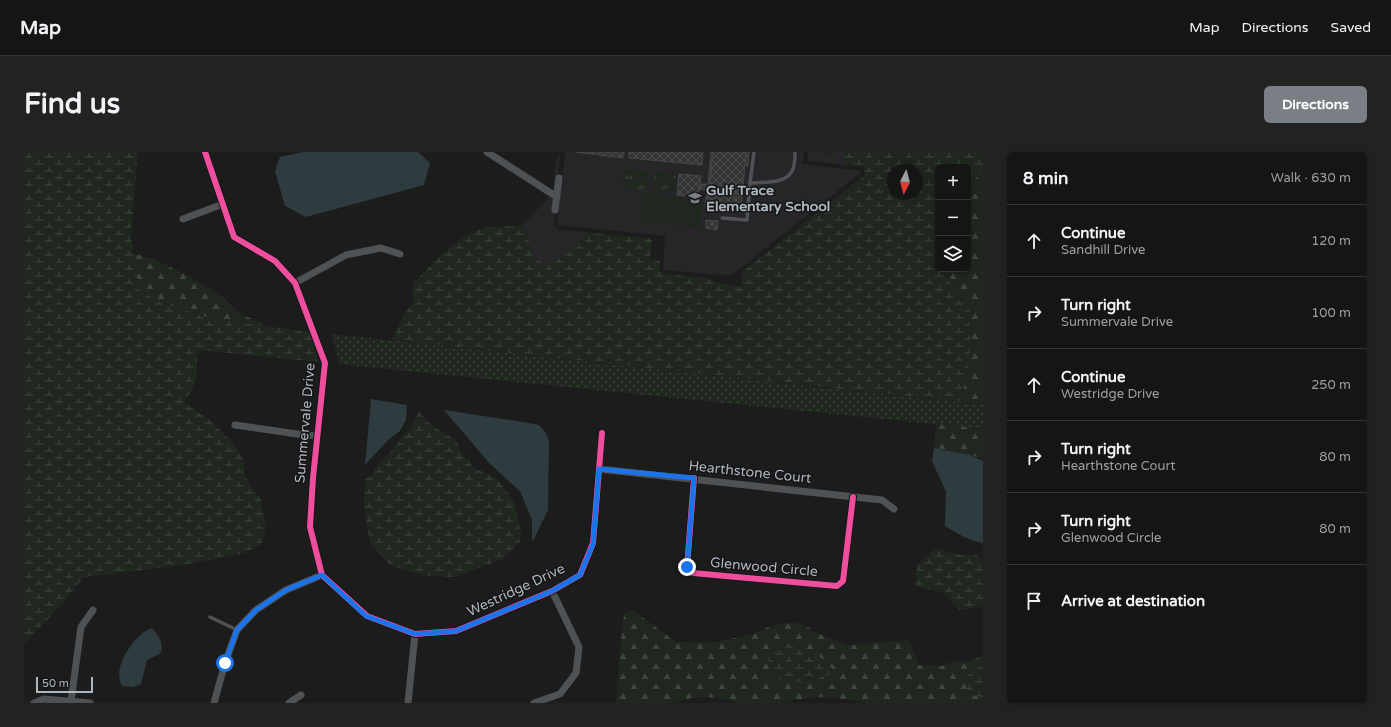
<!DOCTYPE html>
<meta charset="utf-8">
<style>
:root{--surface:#151515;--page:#222;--text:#f1f3f6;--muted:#9d9fa0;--line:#343434;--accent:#7a7f85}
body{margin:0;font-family:"Varela Round",sans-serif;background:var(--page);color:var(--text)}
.controls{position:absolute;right:12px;top:12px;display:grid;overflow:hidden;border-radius:6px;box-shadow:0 2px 10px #0003}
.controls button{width:36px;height:36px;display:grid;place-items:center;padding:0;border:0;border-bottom:1px solid var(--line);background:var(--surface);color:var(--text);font:20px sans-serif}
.compass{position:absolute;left:863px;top:12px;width:36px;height:36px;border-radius:50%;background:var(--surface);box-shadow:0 2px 10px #0003;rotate:186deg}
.scale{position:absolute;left:12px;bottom:10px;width:57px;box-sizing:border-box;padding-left:4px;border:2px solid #adb5bd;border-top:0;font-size:11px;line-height:14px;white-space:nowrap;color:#adb5bd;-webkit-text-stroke:3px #161618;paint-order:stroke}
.stop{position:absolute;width:12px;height:12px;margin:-9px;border:3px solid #1a73e8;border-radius:50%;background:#fff}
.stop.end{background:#1a73e8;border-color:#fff;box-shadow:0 1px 4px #0008}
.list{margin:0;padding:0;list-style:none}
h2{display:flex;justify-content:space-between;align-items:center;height:52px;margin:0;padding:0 16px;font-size:17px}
h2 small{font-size:13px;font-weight:400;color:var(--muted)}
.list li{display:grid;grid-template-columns:26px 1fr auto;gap:12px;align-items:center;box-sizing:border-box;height:72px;padding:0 16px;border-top:1px solid var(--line)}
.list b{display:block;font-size:15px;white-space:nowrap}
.list p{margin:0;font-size:13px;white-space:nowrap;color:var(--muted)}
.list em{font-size:13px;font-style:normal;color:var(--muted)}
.icon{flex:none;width:22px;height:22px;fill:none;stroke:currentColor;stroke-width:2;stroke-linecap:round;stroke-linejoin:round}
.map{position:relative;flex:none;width:959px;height:551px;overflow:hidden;border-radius:6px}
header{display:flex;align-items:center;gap:24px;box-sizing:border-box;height:56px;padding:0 20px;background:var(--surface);border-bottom:1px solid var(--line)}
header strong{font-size:19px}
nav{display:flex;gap:22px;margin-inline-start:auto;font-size:14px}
.intro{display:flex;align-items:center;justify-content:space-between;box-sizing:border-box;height:96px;padding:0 24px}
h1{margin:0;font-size:28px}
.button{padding:10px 18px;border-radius:6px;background:var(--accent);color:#fff;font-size:14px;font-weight:700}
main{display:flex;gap:24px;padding:0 24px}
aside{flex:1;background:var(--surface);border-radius:6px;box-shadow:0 2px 10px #0003}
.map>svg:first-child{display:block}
.built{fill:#262628}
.grass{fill:url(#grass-dots)}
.forest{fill:url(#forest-firs)}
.wetland{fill:url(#wetland-marsh);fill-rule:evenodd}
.park{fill:url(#park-tufts)}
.pitch{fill:#20271f}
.water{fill:#2e3b3f}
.building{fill:url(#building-cross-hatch);stroke:#444648}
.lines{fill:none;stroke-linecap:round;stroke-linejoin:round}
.service{stroke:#4f5255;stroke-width:3.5}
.minor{stroke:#4f5255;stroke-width:7}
.cycleway-casing{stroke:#161618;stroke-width:8}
.cycleway{stroke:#ef4d9e;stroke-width:6}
.route{stroke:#1a73e8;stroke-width:5}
.labels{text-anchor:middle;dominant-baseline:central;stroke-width:3;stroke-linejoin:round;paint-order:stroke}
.poi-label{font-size:14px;font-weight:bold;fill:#adb5bd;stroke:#161618;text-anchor:start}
.street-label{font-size:14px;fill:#adb5bd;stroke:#161618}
</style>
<header>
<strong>Map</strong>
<nav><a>Map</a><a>Directions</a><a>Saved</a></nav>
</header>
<div class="intro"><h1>Find us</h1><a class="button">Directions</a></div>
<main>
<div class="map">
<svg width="959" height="551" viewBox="0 0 959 551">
<defs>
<pattern id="grass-dots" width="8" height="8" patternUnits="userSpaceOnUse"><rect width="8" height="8" fill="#20271f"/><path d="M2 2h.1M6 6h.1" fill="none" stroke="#3e443e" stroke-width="1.8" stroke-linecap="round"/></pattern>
<pattern id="forest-firs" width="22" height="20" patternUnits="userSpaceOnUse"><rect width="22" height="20" fill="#20271f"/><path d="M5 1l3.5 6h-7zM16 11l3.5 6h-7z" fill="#3e443e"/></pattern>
<pattern id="wetland-marsh" width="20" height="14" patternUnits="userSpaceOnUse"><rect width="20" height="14" fill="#20271f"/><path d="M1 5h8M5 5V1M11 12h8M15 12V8" fill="none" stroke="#3e443e"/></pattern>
<pattern id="park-tufts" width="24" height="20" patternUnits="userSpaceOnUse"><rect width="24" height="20" fill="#20271f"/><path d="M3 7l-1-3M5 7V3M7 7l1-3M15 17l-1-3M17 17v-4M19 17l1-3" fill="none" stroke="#3e443e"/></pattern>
<pattern id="building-cross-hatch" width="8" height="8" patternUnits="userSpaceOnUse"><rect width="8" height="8" fill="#343434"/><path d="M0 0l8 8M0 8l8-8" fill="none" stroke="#4f4f4f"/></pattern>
</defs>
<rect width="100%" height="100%" fill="#1c1c1c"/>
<g class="built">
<polygon points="536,0 530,72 533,77 569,81 566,81 548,99 522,114 510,104 499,72 529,41 532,9"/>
<polygon points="541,0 780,0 779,12 839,19 707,124 639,118 641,84 533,73"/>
<polygon points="784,0 799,0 805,1 807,0 820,0 820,13 783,9"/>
</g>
<polygon class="grass" points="308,182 959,253 959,277 315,212"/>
<g class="forest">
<path d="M959 20V253L937 250 944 216 947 191 945 175 946 159C939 149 922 128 919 117H944V33Z"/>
<polygon points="109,101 134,109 163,123 199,145 216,161 242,174 189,167 134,149 115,138"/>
<polygon points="912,272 959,277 959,306 910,296"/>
<path d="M610 459 652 490H692L729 482 747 474 770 470 784 475 792 481 825 493 885 488 895 513 917 514 925 511 947 508 959 504V511L942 526V541L959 546V551H842L821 547 794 545 770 548 761 551H715C695 544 671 543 650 551H592L596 498 600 461Z"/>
</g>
<g class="wetland">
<polygon points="0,0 114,0 107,84 109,101 115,138 134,149 189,167 288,180 294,210 174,198 172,228 167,240 160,250 187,269 209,291 219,307 221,322 224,330 237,348 242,373 238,392 221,401 159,413 60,425 40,450 0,492"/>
<path d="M820 0H959V20L944 33V15H914V117H919C922 129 939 148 946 159L945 175 947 191 944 216 937 250 368 188 379 164 387 153 389 152V131C404 117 432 85 451 79 465 73 482 75 497 74L499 72 510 104 522 114 548 99 566 81 625 86 628 89 626 106 636 109 635 117 639 122 681 126 691 130 717 135 719 119 841 23 840 15 820 13ZM869 18H893V42H869Z"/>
<polygon points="395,259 407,273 433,289 436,298 450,316 474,327 490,350 498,386 495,386 496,390 481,406 431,425 401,424 367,414 346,391 340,355 341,327 349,323 350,318 387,276"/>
<polygon points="912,397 937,403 953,403 959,409 959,453 957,455 936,458 920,441 891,434 893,412"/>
<polygon points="766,492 790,499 812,520 784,531 751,528 744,505"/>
<polygon points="959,511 959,546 942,541 942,525"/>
</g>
<g class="park">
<polygon points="600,17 625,20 623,38 602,36 603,31 598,30"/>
<polygon points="630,20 652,22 650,40 628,38"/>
</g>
<g class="pitch">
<polygon points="619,41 632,42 629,71 616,70"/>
<polygon points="634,42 647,44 644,73 631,71"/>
<polygon points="649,44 662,45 660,74 646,73"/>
<polygon points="664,45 678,47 675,76 661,74"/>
</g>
<g class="water">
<polygon points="279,0 394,0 406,11 400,33 282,65 261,54 251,19 256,5"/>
<polygon points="347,247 383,253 382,268 376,279 364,288 341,313"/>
<polygon points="420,258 499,270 515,273 522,281 525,289 524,358 510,387 508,389 508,368 496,339 466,312"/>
<path d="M910 296 946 303 959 309V391C945 389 933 381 921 374L922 340 908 309Z"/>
<path d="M128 476C134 483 140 491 137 501L123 508 117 532 109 535 98 534C96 530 95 526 95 522 96 506 112 481 128 476Z"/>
</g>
<g class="building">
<polygon points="551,0 600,0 599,6"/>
<polygon points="605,0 679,0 678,13 605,6"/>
<polygon points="687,0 689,0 684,55 681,54 683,38 675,37 676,32 684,32"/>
<polygon points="689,0 722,0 717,58 684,55"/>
<polygon points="722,0 725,0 724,14 721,14"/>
<polygon points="655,22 677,24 674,46 653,43"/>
<polygon points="682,68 694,69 693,78 682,76"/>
</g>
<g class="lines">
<g class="service">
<path d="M730 0 726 31C739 30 762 32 768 19 771 14 771 6 771 0"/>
<polyline points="698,66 723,68 726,31"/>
<polyline points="186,465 213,478"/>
</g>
<g class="minor">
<polyline points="181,0 210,85 251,109 271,131 301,211 289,326 286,375 298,423 343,464 391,482 432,479 528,439 556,423 569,391 578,281"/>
<polyline points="463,0 533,45"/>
<polyline points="531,58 535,26"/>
<polyline points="159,67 199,52"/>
<polyline points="271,131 322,103 357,96 376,102"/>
<polyline points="211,273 273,282 293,284"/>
<polyline points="575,317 858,348 870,357"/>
<polyline points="670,326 663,415 669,421 813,434 819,429 829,345"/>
<polyline points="47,549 57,475 69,458"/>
<polyline points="10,551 20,547 66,551"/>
<polyline points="190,551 201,511 213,478 232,458 262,438 298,423"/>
<polyline points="265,551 277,543"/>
<polyline points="384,551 391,482"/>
<polyline points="510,551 536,542 552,521 555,495 528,439"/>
</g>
<g class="cycleway-casing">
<g id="cycleway">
<polyline points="181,0 210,85 251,109 271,131 301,211 289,326 286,375 298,423 343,464 391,482 432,479 528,439 556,423 569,391 578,281"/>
<polyline points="670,326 663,415 669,421 813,434 819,429 829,345"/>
</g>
</g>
<use href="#cycleway" class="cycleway"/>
</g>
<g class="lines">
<polyline class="route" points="201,511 213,478 232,458 262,438 298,423 342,464 391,482 432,479 528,439 556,423 569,392 575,317 670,326 663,415"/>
</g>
<defs>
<g id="school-bare" transform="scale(1.08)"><path d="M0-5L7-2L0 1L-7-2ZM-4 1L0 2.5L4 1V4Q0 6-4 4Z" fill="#7a7f85" stroke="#161618" stroke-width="2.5" paint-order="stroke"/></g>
</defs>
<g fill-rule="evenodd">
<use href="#school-bare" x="671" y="46"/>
</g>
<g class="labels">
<g class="poi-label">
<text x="682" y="38">Gulf Trace<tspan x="682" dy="16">Elementary School</tspan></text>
</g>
<g class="street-label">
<text transform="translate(281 271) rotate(-85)">Summervale Drive</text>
<text transform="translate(726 320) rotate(6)">Hearthstone Court</text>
<text transform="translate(740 415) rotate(5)">Glenwood Circle</text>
<text transform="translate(492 438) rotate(-25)">Westridge Drive</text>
</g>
</g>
</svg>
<div class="controls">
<button>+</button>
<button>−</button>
<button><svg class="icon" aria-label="layers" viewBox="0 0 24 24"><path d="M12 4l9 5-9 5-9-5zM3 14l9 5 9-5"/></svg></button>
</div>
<svg class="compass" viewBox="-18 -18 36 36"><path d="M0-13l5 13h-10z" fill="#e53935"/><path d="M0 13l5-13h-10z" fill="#9d9fa0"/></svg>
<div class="scale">50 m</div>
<div class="stop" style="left:201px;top:511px"></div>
<div class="stop end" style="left:663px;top:415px"></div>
</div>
<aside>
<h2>8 min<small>Walk · 630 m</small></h2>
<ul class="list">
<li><svg class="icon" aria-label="ahead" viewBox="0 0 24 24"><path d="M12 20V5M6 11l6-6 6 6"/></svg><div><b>Continue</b><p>Sandhill Drive</p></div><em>120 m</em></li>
<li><svg class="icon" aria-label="right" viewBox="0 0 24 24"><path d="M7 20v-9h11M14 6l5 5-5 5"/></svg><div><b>Turn right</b><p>Summervale Drive</p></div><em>100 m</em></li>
<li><svg class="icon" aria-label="ahead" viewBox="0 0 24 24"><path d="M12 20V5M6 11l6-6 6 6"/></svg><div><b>Continue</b><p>Westridge Drive</p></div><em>250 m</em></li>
<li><svg class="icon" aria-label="right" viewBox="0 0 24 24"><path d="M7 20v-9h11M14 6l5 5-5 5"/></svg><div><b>Turn right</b><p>Hearthstone Court</p></div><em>80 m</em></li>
<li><svg class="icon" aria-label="right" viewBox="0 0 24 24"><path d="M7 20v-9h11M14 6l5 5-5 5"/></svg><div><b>Turn right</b><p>Glenwood Circle</p></div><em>80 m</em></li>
<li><svg class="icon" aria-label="arrive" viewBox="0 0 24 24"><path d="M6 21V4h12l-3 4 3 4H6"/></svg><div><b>Arrive at destination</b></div></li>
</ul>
</aside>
</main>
